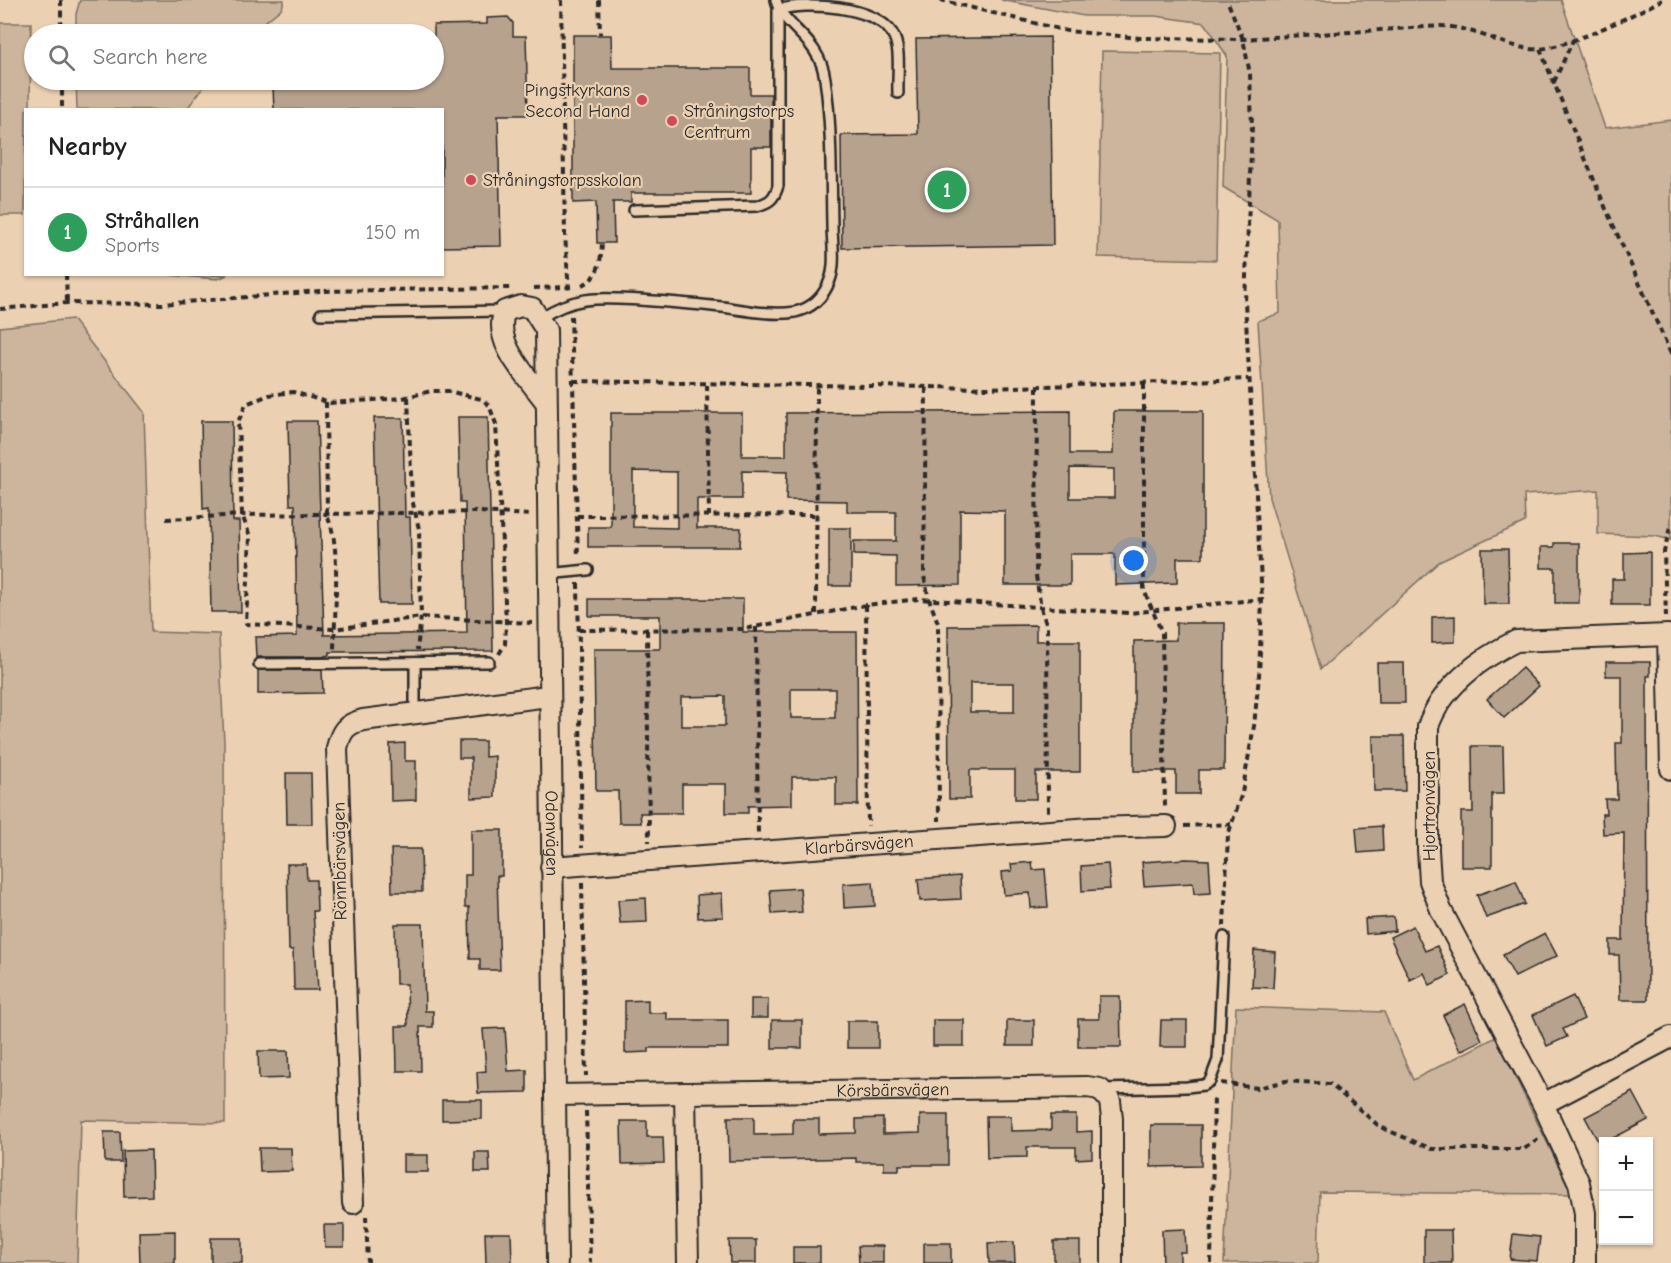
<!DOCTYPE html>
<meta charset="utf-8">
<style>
:root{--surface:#fff;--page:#f6f6f6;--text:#222;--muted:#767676;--line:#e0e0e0;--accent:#db2777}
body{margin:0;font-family:"Comic Neue",sans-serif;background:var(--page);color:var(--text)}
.controls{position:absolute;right:18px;bottom:18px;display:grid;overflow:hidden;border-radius:0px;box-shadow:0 2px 4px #0004}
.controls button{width:54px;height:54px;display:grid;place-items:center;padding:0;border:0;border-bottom:2px solid var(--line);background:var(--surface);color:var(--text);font:30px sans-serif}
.you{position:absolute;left:1134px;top:561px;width:21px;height:21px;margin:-15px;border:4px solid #fff;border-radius:50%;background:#1a73e8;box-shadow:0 0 0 9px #1a73e833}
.badge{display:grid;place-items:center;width:39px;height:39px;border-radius:50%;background:var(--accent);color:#fff;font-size:20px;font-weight:700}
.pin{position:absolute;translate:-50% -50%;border:3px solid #fff;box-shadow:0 2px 6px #0006}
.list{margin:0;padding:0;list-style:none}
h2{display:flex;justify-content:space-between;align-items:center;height:78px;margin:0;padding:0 24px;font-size:26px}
h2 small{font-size:20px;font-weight:400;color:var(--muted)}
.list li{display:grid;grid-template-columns:39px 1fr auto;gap:18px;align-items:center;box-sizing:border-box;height:90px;padding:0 24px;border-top:2px solid var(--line)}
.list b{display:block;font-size:22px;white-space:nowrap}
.list p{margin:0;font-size:20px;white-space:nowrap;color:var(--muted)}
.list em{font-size:20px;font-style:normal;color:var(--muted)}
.icon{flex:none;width:33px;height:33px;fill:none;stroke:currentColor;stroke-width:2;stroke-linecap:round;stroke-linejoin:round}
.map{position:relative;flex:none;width:1671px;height:1263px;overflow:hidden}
.search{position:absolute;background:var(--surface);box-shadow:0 2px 4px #0004;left:24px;top:24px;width:420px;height:66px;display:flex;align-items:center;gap:15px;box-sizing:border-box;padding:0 21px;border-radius:33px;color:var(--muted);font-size:22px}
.panel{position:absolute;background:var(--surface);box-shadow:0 2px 4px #0004;left:24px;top:108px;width:420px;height:168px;border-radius:0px}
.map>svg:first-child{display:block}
.green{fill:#ccb59c;stroke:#7c7064;stroke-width:1.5}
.building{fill:#b6a28d;stroke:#2b2b2b;stroke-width:1.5;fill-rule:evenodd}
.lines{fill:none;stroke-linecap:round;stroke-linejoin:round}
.service-casing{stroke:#2b2b2b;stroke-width:14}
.minor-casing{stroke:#2b2b2b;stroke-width:24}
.path{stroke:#2b2b2b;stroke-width:4;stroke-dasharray:6 4.5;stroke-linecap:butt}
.service{stroke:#ebd0b2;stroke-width:9}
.minor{stroke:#ebd0b2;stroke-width:20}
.poi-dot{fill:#d1495b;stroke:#ebd0b2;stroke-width:2}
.labels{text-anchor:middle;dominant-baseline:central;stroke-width:4.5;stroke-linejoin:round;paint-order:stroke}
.poi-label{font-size:18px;fill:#2b2b2b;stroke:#ebd0b2;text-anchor:start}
.street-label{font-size:18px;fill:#2b2b2b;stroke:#ebd0b2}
</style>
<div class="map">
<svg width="1671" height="1263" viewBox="0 0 1671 1263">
<rect width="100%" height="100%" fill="#ebd0b2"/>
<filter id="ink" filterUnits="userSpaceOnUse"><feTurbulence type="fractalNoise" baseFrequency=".0167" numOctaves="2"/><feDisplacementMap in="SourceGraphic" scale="12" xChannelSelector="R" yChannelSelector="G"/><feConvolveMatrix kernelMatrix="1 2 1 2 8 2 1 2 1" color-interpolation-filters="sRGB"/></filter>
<g filter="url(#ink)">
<g class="green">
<polygon points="80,0 284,0 282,8 250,34 76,34 76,14"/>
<polygon points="1001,0 1561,0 1605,128 1671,120 1671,540 1655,536 1598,534 1598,490 1524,495 1525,522 1439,562 1321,669 1269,498 1258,321 1280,313 1278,220 1223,187 1227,56 1205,23 1155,16 1084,16"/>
<polygon points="0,23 31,23 30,109 26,110 25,215 0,215"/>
<polygon points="1102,51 1220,53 1216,260 1098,257"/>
<polygon points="76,80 209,80 186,110 77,109"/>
<polygon points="170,275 227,275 218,279"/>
<polygon points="72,319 144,412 151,632 219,634 224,743 225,1123 81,1120 77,1263 0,1263 0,327"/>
<polygon points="1236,1007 1384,1012 1413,1080 1496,1037 1572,1194 1320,1192 1318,1263 1224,1263"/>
</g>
<g class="building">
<polygon points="508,17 513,23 513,36 526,36 528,115 498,115 501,246 442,247 442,110 274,110 273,87 404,84 404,80 434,80 434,25 487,24 487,18"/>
<polygon points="573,35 611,35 612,68 750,68 750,94 771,94 771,147 751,147 751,193 631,193 631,202 613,202 614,243 597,243 596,202 573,203"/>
<polygon points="1050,37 1053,245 842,248 841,135 918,134 916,39"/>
<path d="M1070 411V454H1113L1114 411H1203V558H1177V583L1115 585V554H1070V585H1005V511L960 510V585L896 586V556L854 555V541H896V512H847V501L786 500 787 472 742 471V499H697V528H741L740 547H588V527H611V413H742V456H786V413ZM1070 468 1114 469V498H1070ZM633 471 677 472V528L633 527Z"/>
<polygon points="458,417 488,417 493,651 330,652 330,655 322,657 256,657 255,637 297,636 295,505 290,505 288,421 317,421 324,635 467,633 465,503 460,503"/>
<polygon points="374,418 403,418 405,517 410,517 412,604 379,604"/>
<polygon points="201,421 232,421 233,521 239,521 241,612 211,612 209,508 203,509"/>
<rect x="829" y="528" width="22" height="58"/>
<polygon points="1554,543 1579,543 1579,603 1555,603 1555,568 1541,568 1541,547 1554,547"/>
<polygon points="1482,549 1508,549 1509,604 1483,604"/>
<polygon points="1650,552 1650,605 1612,605 1612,579 1624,579 1624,553"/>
<path d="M589 599H743V632H857L858 805H836V777H792V805L748 806V813H726V784H682V813H640L641 823H619L618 791H596L594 649H660V616H589ZM791 689H835V718H791ZM725 696V726H681V697Z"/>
<polygon points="1455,616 1455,642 1432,643 1432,617"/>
<polygon points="1176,623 1225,623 1224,770 1199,770 1199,794 1176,794 1176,771 1134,771 1134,641 1176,640"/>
<path d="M1036 625V641H1080V772H1036V799H1015V770H970V799H949L948 626ZM970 683H1014V712H970Z"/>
<polygon points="1606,662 1650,662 1650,676 1647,676 1648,1000 1620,1000 1619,955 1610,955 1610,940 1623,940 1624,833 1603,834 1602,814 1606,814 1605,799 1617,799 1616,743 1622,743 1622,676 1606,676"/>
<polygon points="1377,663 1404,663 1405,703 1378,703"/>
<polygon points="1522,668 1539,686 1504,718 1487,699"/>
<polygon points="258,670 322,670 323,693 258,694"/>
<polygon points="1373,736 1404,736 1405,791 1374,791"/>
<polygon points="459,741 485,741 485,757 495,756 495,797 471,798 471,758 459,758"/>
<polygon points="405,743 405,761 416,761 416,800 391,801 390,744"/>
<polygon points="1472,746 1503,746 1504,794 1492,794 1492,867 1461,867 1461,812 1473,812"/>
<polygon points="286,773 311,773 312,824 287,824"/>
<polygon points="1382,826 1383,851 1358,853 1356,828"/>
<polygon points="471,830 502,830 502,876 497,876 500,970 480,970 480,959 470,959 469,907 465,907 465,875 471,875"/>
<polygon points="391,849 421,849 422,892 392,892"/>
<polygon points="1186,859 1209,860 1211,893 1194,894 1193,883 1144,886 1142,862"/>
<polygon points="1032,862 1033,870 1045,869 1048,907 1031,908 1030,893 1004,895 1002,872 1012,871 1011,864"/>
<polygon points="287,864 306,864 307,880 316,880 317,911 313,911 318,990 294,990 293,950 289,950"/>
<polygon points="1108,864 1110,889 1082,891 1081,866"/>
<polygon points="960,876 961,899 920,901 918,879"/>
<polygon points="1516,881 1525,904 1486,918 1477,895"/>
<polygon points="873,882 875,906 844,908 843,884"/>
<polygon points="800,888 802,912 772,914 770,890"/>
<polygon points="722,893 723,917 698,918 697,895"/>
<polygon points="646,898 647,922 620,923 618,900"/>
<polygon points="1394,917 1395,931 1366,934 1365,919"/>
<polygon points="395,924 423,924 425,1011 433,1011 433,1027 420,1027 421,1071 397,1071 396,1026 408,1026 407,984 396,984"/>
<polygon points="1413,926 1425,951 1437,946 1450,975 1430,985 1424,973 1410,980 1390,937"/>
<polygon points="1545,933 1557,956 1515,977 1503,955"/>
<polygon points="1254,950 1275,952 1273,988 1252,987"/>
<polygon points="1099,996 1120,996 1121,1047 1078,1047 1078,1019 1099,1019"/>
<polygon points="1573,996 1584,1019 1563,1029 1567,1037 1547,1046 1533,1015"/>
<rect x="751" y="999" width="17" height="19"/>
<polygon points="648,1000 648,1013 667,1013 667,1020 728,1020 728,1048 649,1048 649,1052 625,1053 625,1001"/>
<polygon points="1465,1004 1482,1040 1460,1051 1443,1015"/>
<rect x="772" y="1020" width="30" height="28"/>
<rect x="933" y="1020" width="31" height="26"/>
<rect x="1007" y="1020" width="27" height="26"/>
<polygon points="1161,1020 1187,1020 1187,1047 1160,1047"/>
<rect x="847" y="1021" width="31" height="27"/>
<polygon points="505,1028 508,1071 527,1070 527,1092 478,1093 477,1072 486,1071 483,1029"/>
<polygon points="258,1051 288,1051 289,1078 259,1079"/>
<polygon points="1633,1092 1648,1120 1600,1145 1585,1117"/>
<polygon points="442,1100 482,1100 482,1119 442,1120"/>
<polygon points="920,1115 948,1115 948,1165 899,1165 899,1170 884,1170 884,1162 856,1162 856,1158 729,1161 728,1117 754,1117 754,1135 793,1134 793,1119 819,1119 819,1134 856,1133 856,1119 883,1118 883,1134 920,1133"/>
<polygon points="1051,1115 1076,1115 1076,1132 1092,1131 1092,1158 1076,1159 1076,1147 1027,1147 1027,1157 987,1158 986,1116 1011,1116 1011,1131 1051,1130"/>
<polygon points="621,1121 647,1121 647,1137 663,1137 664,1163 622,1164"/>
<polygon points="1151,1125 1201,1125 1201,1166 1151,1167"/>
<polygon points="104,1132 120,1132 121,1162 105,1162"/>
<polygon points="259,1148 291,1148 292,1171 260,1172"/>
<polygon points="151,1150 152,1196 124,1197 123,1151"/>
<polygon points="475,1152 489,1152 490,1172 475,1172"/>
<rect x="403" y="1155" width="25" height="17"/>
<polygon points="324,1225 344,1225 344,1247 325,1247"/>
<polygon points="1185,1229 1186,1252 1180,1252 1180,1263 1163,1263 1162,1230"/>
<polygon points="1424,1230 1451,1230 1452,1263 1424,1263"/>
<polygon points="175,1231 175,1263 140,1263 139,1232"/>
<polygon points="485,1233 511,1233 512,1263 486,1263"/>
<polygon points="1513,1234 1540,1237 1537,1261 1510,1259"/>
<rect x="211" y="1238" width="31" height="25"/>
<polygon points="729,1240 756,1240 756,1263 730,1263"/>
<rect x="1054" y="1241" width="26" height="22"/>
<polygon points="1014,1242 1015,1263 989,1263 988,1243"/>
<rect x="924" y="1243" width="27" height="20"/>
<polygon points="858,1246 883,1246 883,1263 859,1263"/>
<rect x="793" y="1247" width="27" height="16"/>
</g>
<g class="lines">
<g class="service-casing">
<g id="service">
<path d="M634 210 757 206C770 202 774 199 778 186V10C807 1 874 6 892 33 902 48 897 76 898 93"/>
<polyline points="321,314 505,311"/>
<path d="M540 318C576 295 599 298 640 300 668 302 695 304 722 307 745 310 772 316 795 312 813 308 824 296 830 280 836 264 832 242 832 225 831 177 832 127 825 79 820 38 782 27 776 0"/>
<polyline points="547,574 588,570"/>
<polyline points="415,663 415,712"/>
<polyline points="259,664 489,662"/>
<polyline points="1103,1089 1187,1087 1204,1085 1210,1081 1218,1060 1224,937"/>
</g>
</g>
<g class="minor-casing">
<g id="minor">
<path id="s1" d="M546 402C529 378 491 342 505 311L521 306 532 308 546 330 557 1263"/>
<path id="s2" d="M551 867 1091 828 1166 826"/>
<polyline points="685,1093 688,1263"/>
<path id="s3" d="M555 1095 1087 1087 1100 1089 1110 1101 1112 1119V1263"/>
<polyline points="1543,1104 1671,1037"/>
<path d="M353 1203 337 748C341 731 346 724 363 720L548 696"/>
<path d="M1585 1263V1213L1579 1183 1543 1104 1441 910 1430 881 1428 850V727C1440 689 1480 658 1516 641L1668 635 1671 769"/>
</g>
</g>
<g class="path">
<polyline points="61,0 61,34"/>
<polyline points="561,0 565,235 569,291"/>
<polyline points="599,0 600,34"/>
<path d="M940 0 1067 31 1140 38 1243 39 1441 26C1473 27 1499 45 1530 49 1558 53 1635 14 1662 0"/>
<polyline points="1540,49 1606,209 1671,354"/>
<polyline points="62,80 62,110"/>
<polyline points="1554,82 1573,40"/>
<polyline points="66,274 67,303"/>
<path d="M582 285C599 278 601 261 602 243"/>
<polyline points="534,288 571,287"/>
<polyline points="0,309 67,303 163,304 319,291 511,288"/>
<polyline points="571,316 578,557"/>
<polyline points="574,381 987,388 1248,379"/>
<polyline points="1144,384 1144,590 1162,633 1165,807"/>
<polyline points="707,385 709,516"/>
<polyline points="1037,387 1036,576 1041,608 1047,627 1048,814"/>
<polyline points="926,388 924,576 929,599 938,623 939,821"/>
<polyline points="408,397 412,499 419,529 421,617 417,650"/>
<path d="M326 402 327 516C342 544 334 617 334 652"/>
<polyline points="577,516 816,515"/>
<polyline points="166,519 242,515 479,512 531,515"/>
<polyline points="578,583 582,848"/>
<polyline points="866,605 868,826"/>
<polyline points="816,614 817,387"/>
<polyline points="1666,617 1664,552 1671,523"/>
<polyline points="756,627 758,834"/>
<polyline points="579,630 744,629 866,605 919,599 1129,613 1262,599"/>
<polyline points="647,630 649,842"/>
<polyline points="499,654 505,644 506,622 496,424 489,405 481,399 448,391 431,391 403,398 330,403 293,392 269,395 246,404 238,422 242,515 250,536 246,624 334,629 421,617 532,623"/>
<polyline points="1184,826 1231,824"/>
<polyline points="582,883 586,1076"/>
<polyline points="1224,926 1228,835 1242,793 1254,726 1259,676 1262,599 1245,302 1252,126 1250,74 1243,39 1227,0"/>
<polyline points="1221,1083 1258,1088 1286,1081 1330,1084 1380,1127 1432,1149 1524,1149 1539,1138"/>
<polyline points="586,1111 590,1263"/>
<polyline points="366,1216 368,1263"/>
<polyline points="1211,1263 1214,1095"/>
</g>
<use href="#service" class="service"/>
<use href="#minor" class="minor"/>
</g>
</g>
<g class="poi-dot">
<circle cx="642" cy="100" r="6"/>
<circle cx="672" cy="121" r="6"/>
<circle cx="471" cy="180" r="6"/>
</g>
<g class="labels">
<g class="poi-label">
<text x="630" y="90" text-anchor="end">Pingstkyrkans<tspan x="630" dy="21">Second Hand</tspan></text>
<text x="684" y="111">Stråningstorps<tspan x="684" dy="21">Centrum</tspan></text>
<text x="483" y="180">Stråningstorpsskolan</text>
</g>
<g class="street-label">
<text transform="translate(1429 806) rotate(-90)">Hjortronvägen</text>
<text stroke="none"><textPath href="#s1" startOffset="662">Odonvägen</textPath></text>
<text stroke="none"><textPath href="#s2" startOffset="309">Klarbärsvägen</textPath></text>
<text transform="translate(340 861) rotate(-91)">Rönnbärsvägen</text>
<text stroke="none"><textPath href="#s3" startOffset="338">Körsbärsvägen</textPath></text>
</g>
</g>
</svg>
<div class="controls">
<button>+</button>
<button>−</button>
</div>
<div class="you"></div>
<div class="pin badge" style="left:947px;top:190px;background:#2e9e5b">1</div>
<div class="search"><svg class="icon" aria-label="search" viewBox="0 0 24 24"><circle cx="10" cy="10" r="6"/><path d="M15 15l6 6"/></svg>Search here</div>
<section class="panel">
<h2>Nearby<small></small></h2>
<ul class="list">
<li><span class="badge" style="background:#2e9e5b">1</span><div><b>Stråhallen</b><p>Sports</p></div><em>150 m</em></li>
</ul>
</section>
</div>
